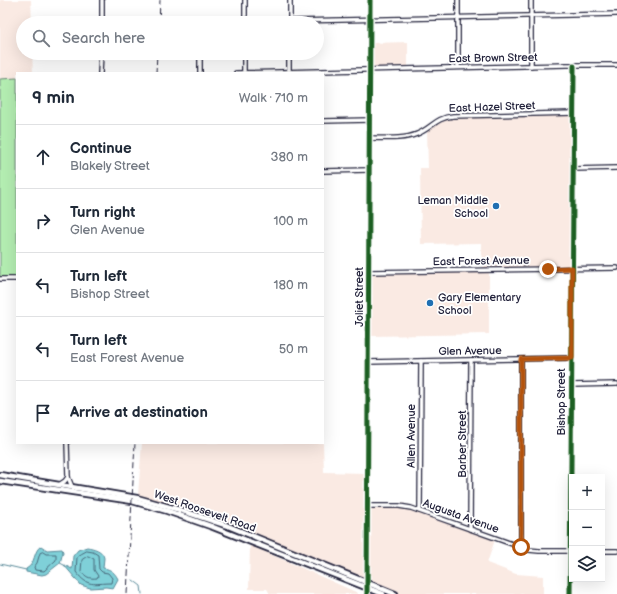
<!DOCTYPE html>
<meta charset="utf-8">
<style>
:root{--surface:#fff;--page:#f2f2f3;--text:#1f2937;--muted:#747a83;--line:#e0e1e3}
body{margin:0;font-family:"Balsamiq Sans",sans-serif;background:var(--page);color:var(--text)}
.controls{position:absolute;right:12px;bottom:12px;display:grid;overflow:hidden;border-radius:0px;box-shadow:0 4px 16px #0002}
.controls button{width:36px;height:36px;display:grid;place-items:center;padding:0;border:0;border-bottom:1px solid var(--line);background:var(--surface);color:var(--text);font:20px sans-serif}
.stop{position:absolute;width:12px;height:12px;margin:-9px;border:3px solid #b45309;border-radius:50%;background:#fff}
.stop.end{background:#b45309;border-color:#fff;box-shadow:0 1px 4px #0008}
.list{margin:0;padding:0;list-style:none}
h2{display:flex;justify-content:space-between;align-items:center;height:52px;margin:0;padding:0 16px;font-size:17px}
h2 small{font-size:13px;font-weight:400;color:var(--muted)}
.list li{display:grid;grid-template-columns:26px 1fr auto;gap:12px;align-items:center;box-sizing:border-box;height:64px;padding:0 16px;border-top:1px solid var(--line)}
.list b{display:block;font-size:15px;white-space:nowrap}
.list p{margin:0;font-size:13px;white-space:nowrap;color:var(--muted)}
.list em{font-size:13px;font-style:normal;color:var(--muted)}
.icon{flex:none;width:22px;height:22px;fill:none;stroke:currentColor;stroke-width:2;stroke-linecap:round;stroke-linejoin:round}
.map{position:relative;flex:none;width:617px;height:594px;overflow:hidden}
.search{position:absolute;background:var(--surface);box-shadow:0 4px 16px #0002;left:16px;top:16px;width:308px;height:44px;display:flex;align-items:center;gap:10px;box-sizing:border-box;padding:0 14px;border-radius:22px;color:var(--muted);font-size:15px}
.panel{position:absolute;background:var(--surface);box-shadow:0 4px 16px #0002;left:16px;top:72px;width:308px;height:372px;border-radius:0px}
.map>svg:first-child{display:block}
.built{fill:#faeae3}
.green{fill:#b4eeb2;stroke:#6b8876}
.water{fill:#7fd0d8;stroke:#5a8a99}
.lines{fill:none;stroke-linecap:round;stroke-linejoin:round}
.shore{stroke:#47687a;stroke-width:1}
.stream{stroke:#5a8a99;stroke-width:1}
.minor-casing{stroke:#22223b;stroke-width:6}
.major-casing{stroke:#22223b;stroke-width:8}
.minor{stroke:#fff;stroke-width:3.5}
.major{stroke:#fff;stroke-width:4.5}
.rail{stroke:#22223b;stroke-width:1;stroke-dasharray:6 3;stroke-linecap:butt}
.cycleway-casing{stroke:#fff;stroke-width:8}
.cycleway{stroke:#1b5e20;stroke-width:5}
.route{stroke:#b45309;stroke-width:5}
.poi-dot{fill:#1f6fb2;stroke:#fff;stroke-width:1.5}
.labels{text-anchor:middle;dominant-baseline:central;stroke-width:3.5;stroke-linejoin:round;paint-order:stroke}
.street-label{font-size:11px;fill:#22223b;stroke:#fff}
.poi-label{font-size:11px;fill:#22223b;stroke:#fff;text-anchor:end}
</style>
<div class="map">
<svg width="617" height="594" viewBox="0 0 617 594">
<rect width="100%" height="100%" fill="#fff"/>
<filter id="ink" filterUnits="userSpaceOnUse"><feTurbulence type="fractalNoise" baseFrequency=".025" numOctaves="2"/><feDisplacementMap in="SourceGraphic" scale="8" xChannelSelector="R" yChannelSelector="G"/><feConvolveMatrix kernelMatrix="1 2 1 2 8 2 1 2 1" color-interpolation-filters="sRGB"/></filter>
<g filter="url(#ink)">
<g class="built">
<polygon points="0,0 31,0 32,23 23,23 23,53 32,53 33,73 17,73 17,78 0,79"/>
<polygon points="408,42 408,70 372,71 372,43"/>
<polygon points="572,115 571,267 482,268 481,243 421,244 420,168 428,168 427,130 436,122 444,119 454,117"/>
<polygon points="489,271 489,334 371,336 370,273"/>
<polygon points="142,443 323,443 324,472 365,473 365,578 221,522 161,501 138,495"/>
<polygon points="402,503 413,506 496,537 487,563 516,574 543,576 543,594 399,594 369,581 370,504"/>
<polygon points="250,545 358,593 358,594 270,594 267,589 249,589"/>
</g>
<polygon class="green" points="17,78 17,280 0,281 0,79"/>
<g class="water">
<path d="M41 546 47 550 62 549 63 552 60 563 46 574 42 575 26 572V569C36 564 33 551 41 546Z"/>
<path d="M87 547C93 548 103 550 104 558 104 561 103 565 103 568 111 569 115 573 118 579L113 588 106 587 90 588 81 585 64 565 72 569 73 556 78 550Z"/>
</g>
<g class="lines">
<g class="shore">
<path d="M87 551 93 552 98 555 99 569 102 572 108 573 112 578 111 583C94 583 88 588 76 572L77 557 81 554Z"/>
<polygon points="43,552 46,554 56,554 56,560 44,571 35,570 34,567 37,563 40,553"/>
<path d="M88 556 94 559V570L98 576 97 578C89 579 86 577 81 571L82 560Z"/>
</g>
<g class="stream">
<polyline points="60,563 64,565"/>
<polyline points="0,564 26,570"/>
<polyline points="133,580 141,586 142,594"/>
</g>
<g class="minor-casing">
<g id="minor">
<polyline points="245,0 245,23"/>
<polyline points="102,23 102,0"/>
<polyline points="204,23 617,14"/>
<polyline points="290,23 290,0"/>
<polyline points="289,53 289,73"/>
<polyline points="531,66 531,0"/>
<polyline points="458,67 458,0"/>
<polyline points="100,73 101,53"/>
<polyline points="200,73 200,53"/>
<polyline points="236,73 567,65 617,65"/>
<polyline points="244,73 244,53"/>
<polyline points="323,121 370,120"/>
<path d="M369 138C384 138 403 140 417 134 432 128 435 118 453 116L574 113"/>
<polyline points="573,169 617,168"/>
<polyline points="323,171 369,170"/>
<polyline points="369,272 617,268"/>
<polyline points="0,279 17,279"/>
<polyline points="368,362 572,358"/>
<polyline points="572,385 617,384"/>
<polyline points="67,443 68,477 72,487"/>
<polyline points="59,485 65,481 68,477"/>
<polyline points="367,506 399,506 411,508 529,550 539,551 572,551"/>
<polyline points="420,511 421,361"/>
<polyline points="470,529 471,360"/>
<polyline points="521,547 521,359"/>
<polyline points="602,551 617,551"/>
<polyline points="367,594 370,0"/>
<polyline points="570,594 574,66"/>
</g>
</g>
<g class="major-casing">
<g id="major">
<polyline points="0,475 137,498 180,510 228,526 395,594"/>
<polyline points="0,481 132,501 167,511 213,527 383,594"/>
</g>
</g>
<use href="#minor" class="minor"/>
<use href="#major" class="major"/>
<g class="rail">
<polyline points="159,23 160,0"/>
<polyline points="156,73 157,53"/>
<polyline points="127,594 135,443"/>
</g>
<g class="cycleway-casing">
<g id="cycleway">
<polyline points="367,594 370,0"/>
<polyline points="570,594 574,66"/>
</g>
</g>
<use href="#cycleway" class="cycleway"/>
</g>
</g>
<g class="lines" filter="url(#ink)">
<polyline class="route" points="521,547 521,359 572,358 572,268 548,269"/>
</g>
<g class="poi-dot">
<circle cx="496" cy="206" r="4"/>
<circle cx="430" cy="303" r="4"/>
</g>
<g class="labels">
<g class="street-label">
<text transform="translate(493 58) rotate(-1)">East Brown Street</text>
<text transform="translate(492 107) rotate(-2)">East Hazel Street</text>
<text transform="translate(481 261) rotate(-1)">East Forest Avenue</text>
<text transform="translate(359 297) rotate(-90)">Joliet Street</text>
<text transform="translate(470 351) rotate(-1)">Glen Avenue</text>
<text transform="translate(561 402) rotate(-90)">Bishop Street</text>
<text transform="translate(411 436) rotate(-90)">Allen Avenue</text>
<text transform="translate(462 444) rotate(-90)">Barber Street</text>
<text transform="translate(205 511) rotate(19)">West Roosevelt Road</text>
<text transform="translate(461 516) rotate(20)">Augusta Avenue</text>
</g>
<g class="poi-label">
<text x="488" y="200">Leman Middle<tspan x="488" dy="13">School</tspan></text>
<text x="438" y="297" text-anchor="start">Gary Elementary<tspan x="438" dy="13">School</tspan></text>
</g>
</g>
</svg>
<div class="controls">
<button>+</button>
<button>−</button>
<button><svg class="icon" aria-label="layers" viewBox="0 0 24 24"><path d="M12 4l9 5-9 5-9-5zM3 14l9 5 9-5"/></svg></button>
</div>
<div class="stop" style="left:521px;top:547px"></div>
<div class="stop end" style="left:548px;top:269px"></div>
<div class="search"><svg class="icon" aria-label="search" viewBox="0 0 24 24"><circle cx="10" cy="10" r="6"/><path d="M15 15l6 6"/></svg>Search here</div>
<section class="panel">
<h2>9 min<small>Walk · 710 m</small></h2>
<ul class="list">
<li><svg class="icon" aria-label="ahead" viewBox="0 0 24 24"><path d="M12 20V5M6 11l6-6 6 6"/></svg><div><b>Continue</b><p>Blakely Street</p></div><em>380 m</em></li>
<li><svg class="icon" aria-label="right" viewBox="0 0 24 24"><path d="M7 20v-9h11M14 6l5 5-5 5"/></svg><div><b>Turn right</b><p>Glen Avenue</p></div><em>100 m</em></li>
<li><svg class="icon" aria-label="left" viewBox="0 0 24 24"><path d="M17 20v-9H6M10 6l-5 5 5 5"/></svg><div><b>Turn left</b><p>Bishop Street</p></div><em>180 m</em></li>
<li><svg class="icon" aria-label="left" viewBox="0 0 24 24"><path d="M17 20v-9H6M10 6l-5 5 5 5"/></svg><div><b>Turn left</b><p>East Forest Avenue</p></div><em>50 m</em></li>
<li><svg class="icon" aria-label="arrive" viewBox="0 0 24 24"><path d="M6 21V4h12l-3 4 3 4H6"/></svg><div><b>Arrive at destination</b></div></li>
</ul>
</section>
</div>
